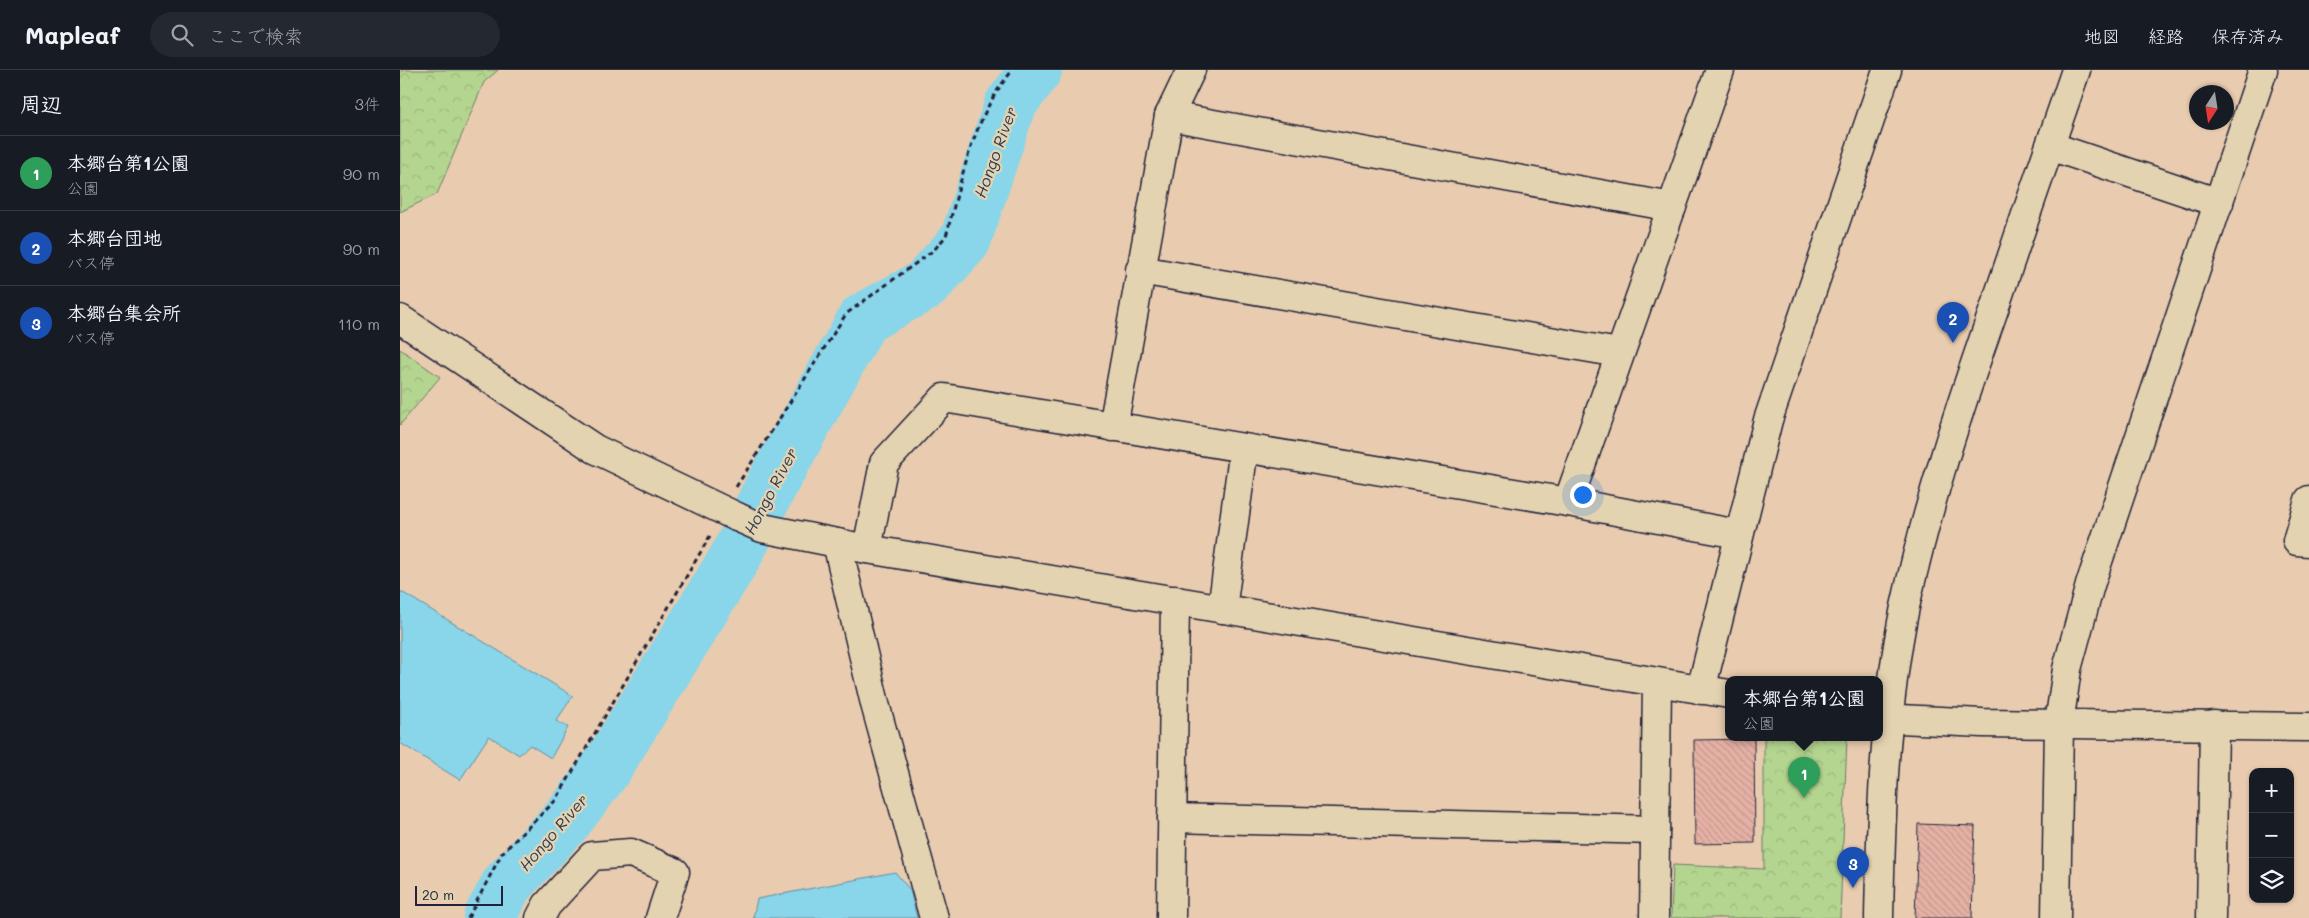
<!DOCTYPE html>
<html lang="ja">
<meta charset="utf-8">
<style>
:root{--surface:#171b24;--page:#242831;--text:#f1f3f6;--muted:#9ea1a6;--line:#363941;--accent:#c8321e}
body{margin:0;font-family:Mali,"Klee One",sans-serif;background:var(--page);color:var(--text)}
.controls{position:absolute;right:15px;bottom:15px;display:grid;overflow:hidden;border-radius:10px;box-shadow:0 1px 4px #0004}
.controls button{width:45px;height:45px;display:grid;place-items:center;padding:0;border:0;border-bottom:1px solid var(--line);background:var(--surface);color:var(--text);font:25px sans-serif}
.compass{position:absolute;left:1789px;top:15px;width:45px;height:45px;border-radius:50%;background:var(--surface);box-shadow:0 1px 4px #0004;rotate:192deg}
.scale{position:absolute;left:15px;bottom:12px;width:88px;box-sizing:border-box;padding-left:5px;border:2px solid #22223b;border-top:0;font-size:14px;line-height:18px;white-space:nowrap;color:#22223b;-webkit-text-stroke:4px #e4d3b0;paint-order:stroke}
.you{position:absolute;left:1182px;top:424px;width:18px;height:18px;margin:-12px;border:4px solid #fff;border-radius:50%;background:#1a73e8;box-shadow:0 0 0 8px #1a73e833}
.badge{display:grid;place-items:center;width:32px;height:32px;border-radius:50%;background:var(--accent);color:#fff;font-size:16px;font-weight:700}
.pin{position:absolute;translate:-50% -41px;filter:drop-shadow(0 1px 2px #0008)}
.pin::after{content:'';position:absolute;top:26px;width:18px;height:15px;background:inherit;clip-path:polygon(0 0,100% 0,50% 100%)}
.popup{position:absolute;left:1325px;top:606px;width:158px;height:65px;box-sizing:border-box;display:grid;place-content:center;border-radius:10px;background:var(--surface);filter:drop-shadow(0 1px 4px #0005);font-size:16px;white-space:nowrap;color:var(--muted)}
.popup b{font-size:19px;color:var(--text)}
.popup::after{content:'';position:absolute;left:50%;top:100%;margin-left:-10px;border:10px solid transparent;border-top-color:var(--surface)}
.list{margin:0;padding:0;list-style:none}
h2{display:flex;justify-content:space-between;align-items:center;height:65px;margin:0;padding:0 20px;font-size:21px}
h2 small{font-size:16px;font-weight:400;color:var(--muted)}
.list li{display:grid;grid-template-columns:32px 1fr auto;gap:15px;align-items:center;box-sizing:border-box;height:75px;padding:0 20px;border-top:1px solid var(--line)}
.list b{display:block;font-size:19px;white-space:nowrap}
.list p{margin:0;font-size:16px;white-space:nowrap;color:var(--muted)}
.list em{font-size:16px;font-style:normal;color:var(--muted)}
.icon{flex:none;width:28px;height:28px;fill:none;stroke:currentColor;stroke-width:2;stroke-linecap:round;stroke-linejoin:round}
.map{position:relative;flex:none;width:1909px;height:848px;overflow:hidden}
header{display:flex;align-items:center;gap:30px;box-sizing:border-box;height:70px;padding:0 25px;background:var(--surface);border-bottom:1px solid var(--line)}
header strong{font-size:24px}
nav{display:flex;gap:28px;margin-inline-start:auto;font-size:18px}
.search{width:350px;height:45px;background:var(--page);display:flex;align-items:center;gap:12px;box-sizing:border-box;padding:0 18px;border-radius:28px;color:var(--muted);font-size:19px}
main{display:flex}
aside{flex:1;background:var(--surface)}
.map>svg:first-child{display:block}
.forest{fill:url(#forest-crowns);stroke:#6b7c65}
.water{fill:#89d5e9;stroke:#608da3}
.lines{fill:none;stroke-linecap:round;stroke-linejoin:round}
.river{stroke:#89d5e9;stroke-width:52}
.building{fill:url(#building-back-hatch);stroke:#22223b}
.minor-casing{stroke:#22223b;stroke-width:31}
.tertiary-casing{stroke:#22223b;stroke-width:31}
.path{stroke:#22223b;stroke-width:3;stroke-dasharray:5 4;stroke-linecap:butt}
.minor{stroke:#e4d3b0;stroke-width:28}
.tertiary{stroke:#e4d3b0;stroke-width:28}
.labels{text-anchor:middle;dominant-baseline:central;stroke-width:4.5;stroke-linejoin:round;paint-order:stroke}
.water-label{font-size:16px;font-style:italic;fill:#313d55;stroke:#e4d3b0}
</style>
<header>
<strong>Mapleaf</strong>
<div class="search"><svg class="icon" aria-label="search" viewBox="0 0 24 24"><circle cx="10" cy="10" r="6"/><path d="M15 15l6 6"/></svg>ここで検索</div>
<nav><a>地図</a><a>経路</a><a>保存済み</a></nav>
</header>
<main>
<aside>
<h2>周辺<small>3件</small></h2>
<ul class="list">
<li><span class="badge" style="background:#2e9e5b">1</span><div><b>本郷台第1公園</b><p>公園</p></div><em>90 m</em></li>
<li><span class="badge" style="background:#1a4fb4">2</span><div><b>本郷台団地</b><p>バス停</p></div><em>90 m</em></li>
<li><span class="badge" style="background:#1a4fb4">3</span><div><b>本郷台集会所</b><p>バス停</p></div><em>110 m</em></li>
</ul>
</aside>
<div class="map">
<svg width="1909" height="848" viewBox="0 0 1909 848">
<defs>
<pattern id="forest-crowns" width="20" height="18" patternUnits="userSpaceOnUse" patternTransform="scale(1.25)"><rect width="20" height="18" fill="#b4d58f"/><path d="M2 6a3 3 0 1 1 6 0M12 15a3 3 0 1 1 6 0" fill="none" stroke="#9ab77c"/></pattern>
<pattern id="building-back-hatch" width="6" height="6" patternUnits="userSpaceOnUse" patternTransform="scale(1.25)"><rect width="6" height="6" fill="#e5b1a5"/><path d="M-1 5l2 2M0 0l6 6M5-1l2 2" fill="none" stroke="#c4988f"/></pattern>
</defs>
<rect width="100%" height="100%" fill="#e9ccaf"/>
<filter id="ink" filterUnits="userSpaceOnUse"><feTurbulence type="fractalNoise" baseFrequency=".02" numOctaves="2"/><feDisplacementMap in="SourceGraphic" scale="10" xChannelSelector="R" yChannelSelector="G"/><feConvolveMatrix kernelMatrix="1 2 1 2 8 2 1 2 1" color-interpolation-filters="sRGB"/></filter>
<g filter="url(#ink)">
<g class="forest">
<polygon points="2,0 98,0 84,12 37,124 0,142 0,3"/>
<polygon points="0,279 40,307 0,355"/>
<polygon points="1364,667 1447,667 1440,848 1271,848 1273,795 1364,799"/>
</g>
<g class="water">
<polygon points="0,521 173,626 156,651 168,657 151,688 130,675 119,685 89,666 60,710 0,673"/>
<polygon points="495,802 510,820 517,848 353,848 357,829"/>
</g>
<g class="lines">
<polyline class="river" points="89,848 107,814 167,750 205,700 336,486 373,412 463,249 525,215 565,171 610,35 636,0"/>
</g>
<g class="building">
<polygon points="1354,669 1355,773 1295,774 1294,670"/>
<polygon points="1518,754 1575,756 1572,848 1515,848"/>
</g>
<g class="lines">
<g class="minor-casing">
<g id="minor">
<polyline points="769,46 1272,137"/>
<polyline points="1650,76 1819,133"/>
<polyline points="740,200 1219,283"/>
<polyline points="0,249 195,379 337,447"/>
<polyline points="713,357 769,46 791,0"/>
<polyline points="1909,430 1897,471 1909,472"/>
<polyline points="1168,432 1320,0"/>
<polyline points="467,479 484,393 544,328 1168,432 1338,464"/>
<polyline points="822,539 844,378"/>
<polyline points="1301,620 1368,350 1487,0"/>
<polyline points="772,748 1255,760"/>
<polyline points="140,848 147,835 192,786 231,783 275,802 260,848"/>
<polyline points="771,848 775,530"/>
<polyline points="1254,848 1257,614"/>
<polyline points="1656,848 1659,654 1667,599 1690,515 1863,0"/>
<polyline points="1811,848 1814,655"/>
</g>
</g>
<g class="tertiary-casing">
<g id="tertiary">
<polyline points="337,447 362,458 467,479 1329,624"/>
<polyline points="437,473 475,634 534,848"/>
<polyline points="1479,648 1582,653 1909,657"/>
<path d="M1479 848C1481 744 1484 639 1505 537 1527 436 1559 339 1593 242 1620 161 1648 81 1676 0"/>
</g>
</g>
<g class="path">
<path d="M336 417 446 244 534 180 546 166C562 109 573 45 613 0"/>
<polyline points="68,848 102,783 156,730 310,466"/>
</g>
<use href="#minor" class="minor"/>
<use href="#tertiary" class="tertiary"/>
</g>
</g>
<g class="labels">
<g class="water-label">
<text transform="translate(595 82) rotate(-70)">Hongo River</text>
<text transform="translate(370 421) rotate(-62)">Hongo River</text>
<text transform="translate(153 762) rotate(-49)">Hongo River</text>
</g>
</g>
</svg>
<div class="controls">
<button>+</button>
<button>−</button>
<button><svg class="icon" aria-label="layers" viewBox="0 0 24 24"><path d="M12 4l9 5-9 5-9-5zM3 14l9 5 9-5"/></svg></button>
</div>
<svg class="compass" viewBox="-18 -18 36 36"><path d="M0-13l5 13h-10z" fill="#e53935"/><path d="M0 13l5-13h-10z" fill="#9ea1a6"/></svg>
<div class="scale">20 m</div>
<div class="you"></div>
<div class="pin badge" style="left:1404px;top:728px;background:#2e9e5b">1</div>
<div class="popup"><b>本郷台第1公園</b>公園</div>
<div class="pin badge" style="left:1553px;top:273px;background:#1a4fb4">2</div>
<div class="pin badge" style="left:1453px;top:818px;background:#1a4fb4">3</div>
</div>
</main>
